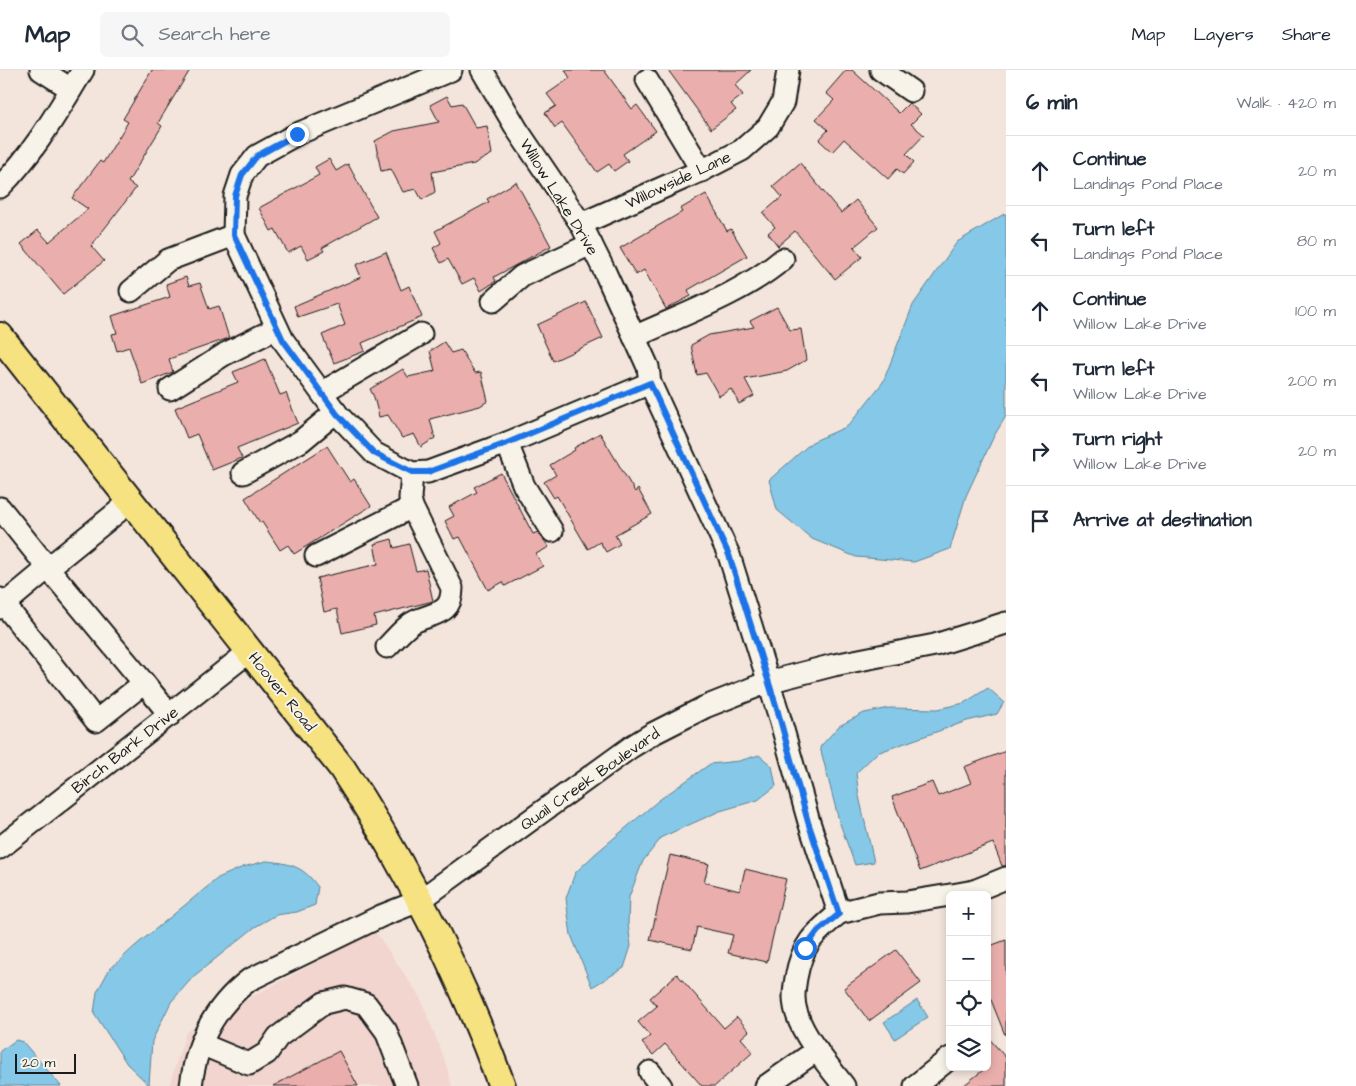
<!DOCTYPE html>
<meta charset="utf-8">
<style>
:root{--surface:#fff;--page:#f6f6f7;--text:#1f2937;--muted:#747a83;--line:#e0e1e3}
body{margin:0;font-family:"Architects Daughter",sans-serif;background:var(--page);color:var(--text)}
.controls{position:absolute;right:15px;bottom:15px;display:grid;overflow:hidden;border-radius:8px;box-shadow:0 2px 8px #0003}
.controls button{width:45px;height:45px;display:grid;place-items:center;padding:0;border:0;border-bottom:1px solid var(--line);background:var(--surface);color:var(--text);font:25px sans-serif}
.scale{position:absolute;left:15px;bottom:12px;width:61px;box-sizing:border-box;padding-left:5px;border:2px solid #1c1c1c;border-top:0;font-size:14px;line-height:18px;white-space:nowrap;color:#1c1c1c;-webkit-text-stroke:4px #f7f3e8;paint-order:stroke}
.stop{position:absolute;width:15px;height:15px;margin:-11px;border:4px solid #1a73e8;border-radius:50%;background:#fff}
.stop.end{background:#1a73e8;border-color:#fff;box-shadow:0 1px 5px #0008}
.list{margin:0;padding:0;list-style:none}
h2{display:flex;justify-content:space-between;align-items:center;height:65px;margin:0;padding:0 20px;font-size:21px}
h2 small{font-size:16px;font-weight:400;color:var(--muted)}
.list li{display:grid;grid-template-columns:32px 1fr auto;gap:15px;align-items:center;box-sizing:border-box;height:70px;padding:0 20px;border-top:1px solid var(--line)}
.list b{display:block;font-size:19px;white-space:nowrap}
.list p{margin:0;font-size:16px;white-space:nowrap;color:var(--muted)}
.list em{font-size:16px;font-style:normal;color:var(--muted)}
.icon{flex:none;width:28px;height:28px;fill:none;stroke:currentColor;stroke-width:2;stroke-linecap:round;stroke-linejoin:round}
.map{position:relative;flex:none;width:1006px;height:1016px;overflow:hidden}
header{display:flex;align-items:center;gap:30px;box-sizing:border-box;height:70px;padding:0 25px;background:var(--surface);border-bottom:1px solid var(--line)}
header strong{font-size:24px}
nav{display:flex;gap:28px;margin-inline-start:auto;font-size:18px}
.search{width:350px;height:45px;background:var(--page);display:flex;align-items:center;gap:12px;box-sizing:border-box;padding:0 18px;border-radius:8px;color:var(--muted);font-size:19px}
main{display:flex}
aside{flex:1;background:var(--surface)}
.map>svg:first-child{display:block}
.built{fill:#f1d5ce}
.water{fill:#86c8e7;stroke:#5c8396}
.building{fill:#eaafad;stroke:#1c1c1c}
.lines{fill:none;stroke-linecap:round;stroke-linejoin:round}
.minor-casing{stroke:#1c1c1c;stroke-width:25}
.major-casing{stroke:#1c1c1c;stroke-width:30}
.minor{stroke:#f7f3e8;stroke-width:21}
.major{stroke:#f6e281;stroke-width:26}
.route{stroke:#1a73e8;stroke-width:6}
.labels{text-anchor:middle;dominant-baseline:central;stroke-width:4;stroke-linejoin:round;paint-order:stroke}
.street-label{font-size:16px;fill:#1c1c1c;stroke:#f7f3e8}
</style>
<header>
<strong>Map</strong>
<div class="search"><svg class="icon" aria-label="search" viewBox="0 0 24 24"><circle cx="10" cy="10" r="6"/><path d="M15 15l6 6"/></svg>Search here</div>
<nav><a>Map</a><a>Layers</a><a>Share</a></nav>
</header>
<main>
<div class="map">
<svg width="1006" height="1016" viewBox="0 0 1006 1016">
<rect width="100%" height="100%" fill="#f4e5dc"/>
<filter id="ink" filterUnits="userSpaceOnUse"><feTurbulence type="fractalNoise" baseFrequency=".02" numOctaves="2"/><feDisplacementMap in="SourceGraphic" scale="10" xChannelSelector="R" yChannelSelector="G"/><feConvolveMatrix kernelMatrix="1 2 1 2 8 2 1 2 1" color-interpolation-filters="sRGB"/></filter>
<g filter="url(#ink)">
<polygon class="built" points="375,861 420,927 444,988 452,1016 169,1016 186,962"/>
<g class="water">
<polygon points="1004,144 1006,144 1006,346 994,366 966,426 950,479 914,492 856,487 812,469 777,440 769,410 812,372 848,356 883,312 913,235 957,172"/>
<polygon points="988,618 1004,632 997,644 967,651 877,683 856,703 859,726 874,792 855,795 839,751 820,677 839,656 864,643 890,638 938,639 964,633"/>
<polygon points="759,685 772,696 776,716 758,730 720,741 662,767 643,791 629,827 628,854 631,876 624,898 592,917 571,865 568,844 566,828 575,803 595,784 659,730 710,694 739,691"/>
<path d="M266 791C291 793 304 797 318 817L315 835 297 842 276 845 255 857 194 906 171 932 152 971 149 1015 127 994 94 943 97 922 109 900 135 876 218 808 243 797Z"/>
<polygon points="917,930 928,947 895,969 884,952"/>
<polygon points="16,970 23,972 61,1016 0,1016 0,981"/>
</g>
<g class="building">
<polygon points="152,0 190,0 158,53 162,56 128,112 136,118 91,176 104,191 63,224 21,174 38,160 49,172 88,139 72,128 100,91 103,93 128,52 123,49"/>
<polygon points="565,0 604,0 632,39 637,35 656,61 623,84 628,91 614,101 609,94 597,102 562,53 555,58 545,43 556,36 547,24 570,8"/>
<polygon points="668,0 751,0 735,15 743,25 731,34 736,40 711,59"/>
<polygon points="846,0 852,0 899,43 909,33 921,44 911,54 924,65 906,84 914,92 903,104 897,99 888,109 844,69 832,82 819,70 828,60 816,49 834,30 826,23"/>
<polygon points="447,26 452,35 462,33 476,58 487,56 492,84 474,94 432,102 435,122 422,130 416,119 403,122 391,99 381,101 375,71 394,61 439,52 430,35"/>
<polygon points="329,89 336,101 348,94 377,147 322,178 324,181 308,189 301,176 288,183 275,159 271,161 259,138 319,105 315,97"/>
<polygon points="800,93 841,143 856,130 878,157 854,177 862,187 835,209 795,161 778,176 768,163 775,157 763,143 782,127 773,116"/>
<polygon points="516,112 551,176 494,207 496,211 481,221 474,208 462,214 448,189 441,193 433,178 441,173 435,161 489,132 487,129"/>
<polygon points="706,124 727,161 731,159 747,186 688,220 691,226 666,239 644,200 636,205 620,178 682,142 680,139"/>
<polygon points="386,182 401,220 409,216 422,247 362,273 365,281 334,293 322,265 345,255 337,234 298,247 294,236 361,207 356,195"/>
<polygon points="186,207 189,216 200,213 209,239 219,236 229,268 169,289 173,302 142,314 129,277 117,281 112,264 117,263 112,246 170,227 166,214"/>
<polygon points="586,232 603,268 553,291 537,255"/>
<polygon points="777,237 790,260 801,259 806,290 787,301 745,309 754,326 739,334 731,319 719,326 706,303 697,305 691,275 709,265 754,257 750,251"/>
<polygon points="444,272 451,283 461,280 475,303 481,302 488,331 480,336 430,349 435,368 421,377 414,364 402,368 388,345 379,347 374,327 370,319 403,299 408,307 435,301 430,281"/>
<polygon points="265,289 280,325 286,323 298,353 237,378 242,388 212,400 197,364 187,368 175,338 238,312 233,302"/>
<polygon points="600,363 635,422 638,419 652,444 615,465 620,474 606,482 600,472 588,479 557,426 554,428 544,412 556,405 550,395 575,380 574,378"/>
<polygon points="327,376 350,412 354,409 371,436 294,484 288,475 280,480 262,452 260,453 245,428"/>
<polygon points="501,403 533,464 538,462 549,477 536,484 543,496 505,516 503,512 488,520 460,467 454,469 445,451 454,446 449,437 477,422 474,417"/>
<polygon points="392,469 394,478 409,474 416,501 426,499 433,531 374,546 376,555 342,563 337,539 324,542 317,508 378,494 374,474"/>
<polygon points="1006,681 1006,796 1002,796 993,773 920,801 892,727 932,712 938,726 971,713 964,697"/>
<polygon points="670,785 709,794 704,812 740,821 745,799 786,809 767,892 728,883 733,865 697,857 692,879 650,870"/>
<polygon points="1006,870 1006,965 1005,965 987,920 987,877"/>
<polygon points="896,880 921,913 869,951 844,918"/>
<polygon points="677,904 724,958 737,947 749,961 741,968 753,982 715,1016 702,1016 665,974 653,985 642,973 650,966 638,952 657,936 650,928"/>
<polygon points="987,966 1006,988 1006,1016 963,1016 987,997"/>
<polygon points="339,981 358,1016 273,1016"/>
</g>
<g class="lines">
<g class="minor-casing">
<g id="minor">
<polyline points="41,0 71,19"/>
<polyline points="451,0 297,64 257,86 242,105 235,126 234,165 283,270 337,344 374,383 412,403 428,402 507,373 650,313"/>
<path d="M482 0 518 61 581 154 604 200 648 297 650 313 729 485 778 642 809 752 839 843C814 864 802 874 796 908 795 914 794 921 794 927 794 958 826 992 844 1016"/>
<polyline points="881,0 911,21"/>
<polyline points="647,10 702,101"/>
<path d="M0 117C35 82 57 42 83 0"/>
<polyline points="581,154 707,98 742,80 768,57 783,32 788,0"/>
<polyline points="131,221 168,190 234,165"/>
<polyline points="493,231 522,206 591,174"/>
<path d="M634 267C684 244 742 224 783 189"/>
<polyline points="170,319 225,284 277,258"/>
<polyline points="323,322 421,264"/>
<polyline points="507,373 524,416 552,461"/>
<polyline points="243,403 301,371 336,342"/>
<polyline points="131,431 48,498 144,613"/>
<polyline points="0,438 48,498 0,538"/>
<polyline points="316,486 412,437"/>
<polyline points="0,529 96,651 144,613 170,645"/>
<path d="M387 577C395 569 403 559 412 553 431 542 452 547 452 518L412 437 410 428 412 403"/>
<polyline points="0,778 250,581"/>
<polyline points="952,825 974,821 1006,808"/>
<polyline points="839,843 879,833 907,832 950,825"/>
<polyline points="201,974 249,994 267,983 278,967 324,933 345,928 366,934 386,961 407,1016"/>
<polyline points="650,1002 661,1016"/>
<path d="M191 1016C196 972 214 937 249 910L381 846 419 831 631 677 652 664 705 637 768 612 834 595 935 575 1006 553"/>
<polyline points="766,1016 817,980"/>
<polyline points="915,1016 950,988"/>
</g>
</g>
<g class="major-casing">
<path id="major" d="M0 266 342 698C407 797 461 905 502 1016"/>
</g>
<use href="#minor" class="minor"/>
<use href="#major" class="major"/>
</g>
</g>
<g class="lines" filter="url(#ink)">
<polyline class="route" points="297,64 257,86 242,105 235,126 234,165 283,270 337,344 374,383 412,402 428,402 507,373 650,313 729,485 778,642 808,752 839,844 818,861 805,878"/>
</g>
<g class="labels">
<g class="street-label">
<text transform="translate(678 110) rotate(-25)">Willowside Lane</text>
<text transform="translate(559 127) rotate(58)">Willow Lake Drive</text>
<text transform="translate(282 622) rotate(51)">Hoover Road</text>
<text transform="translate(125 680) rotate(-38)">Birch Bark Drive</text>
<text transform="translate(590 709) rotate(-35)">Quail Creek Boulevard</text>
</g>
</g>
</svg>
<div class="controls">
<button>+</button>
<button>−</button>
<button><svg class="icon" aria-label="locate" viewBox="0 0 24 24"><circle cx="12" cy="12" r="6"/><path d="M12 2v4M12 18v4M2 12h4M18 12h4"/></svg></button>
<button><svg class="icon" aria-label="layers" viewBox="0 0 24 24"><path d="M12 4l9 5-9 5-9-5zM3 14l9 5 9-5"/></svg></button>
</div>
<div class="scale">20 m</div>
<div class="stop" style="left:805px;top:878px"></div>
<div class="stop end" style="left:297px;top:64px"></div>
</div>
<aside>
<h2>6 min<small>Walk · 420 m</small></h2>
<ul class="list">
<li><svg class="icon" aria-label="ahead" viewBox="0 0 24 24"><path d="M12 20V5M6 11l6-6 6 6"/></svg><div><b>Continue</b><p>Landings Pond Place</p></div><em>20 m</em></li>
<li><svg class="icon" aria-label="left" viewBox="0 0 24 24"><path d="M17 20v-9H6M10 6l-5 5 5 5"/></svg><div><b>Turn left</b><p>Landings Pond Place</p></div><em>80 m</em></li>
<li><svg class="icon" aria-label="ahead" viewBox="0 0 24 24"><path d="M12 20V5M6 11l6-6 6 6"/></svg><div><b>Continue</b><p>Willow Lake Drive</p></div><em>100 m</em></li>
<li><svg class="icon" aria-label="left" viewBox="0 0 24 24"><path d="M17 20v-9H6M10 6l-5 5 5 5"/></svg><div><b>Turn left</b><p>Willow Lake Drive</p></div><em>200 m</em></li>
<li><svg class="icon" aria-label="right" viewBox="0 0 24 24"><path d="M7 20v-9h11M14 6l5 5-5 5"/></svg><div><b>Turn right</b><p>Willow Lake Drive</p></div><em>20 m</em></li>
<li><svg class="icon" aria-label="arrive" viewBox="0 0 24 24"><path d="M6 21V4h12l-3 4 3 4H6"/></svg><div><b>Arrive at destination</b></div></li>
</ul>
</aside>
</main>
